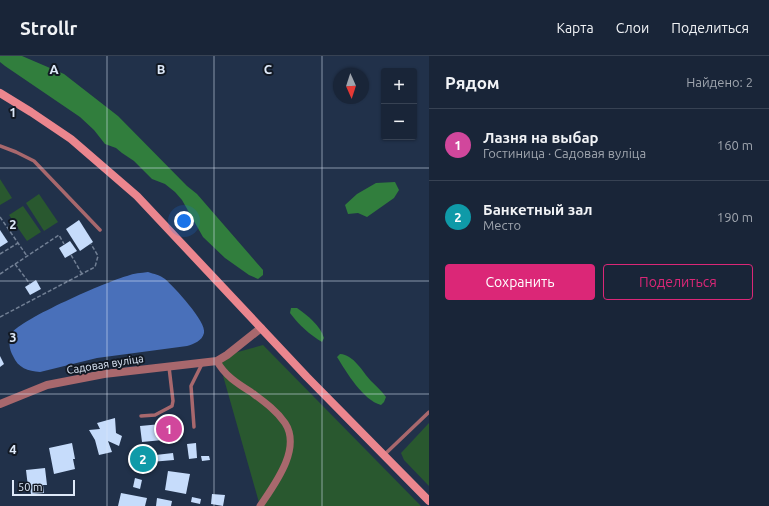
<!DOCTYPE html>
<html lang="ru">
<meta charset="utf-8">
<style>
:root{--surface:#192538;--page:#222d40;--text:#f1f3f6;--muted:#9fa5ae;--line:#374253;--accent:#db2777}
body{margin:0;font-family:Ubuntu,sans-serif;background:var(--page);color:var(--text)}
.controls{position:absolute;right:12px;top:12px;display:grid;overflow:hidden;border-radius:4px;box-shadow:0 1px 3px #0004}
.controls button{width:36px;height:36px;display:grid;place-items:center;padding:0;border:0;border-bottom:1px solid var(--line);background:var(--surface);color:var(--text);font:20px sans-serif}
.compass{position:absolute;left:333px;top:12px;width:36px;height:36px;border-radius:50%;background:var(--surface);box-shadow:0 1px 3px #0004;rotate:177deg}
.scale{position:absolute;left:12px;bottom:10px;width:63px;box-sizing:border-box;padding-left:4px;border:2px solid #dee9f9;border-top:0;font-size:11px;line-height:14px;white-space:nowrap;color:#dee9f9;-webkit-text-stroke:3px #121924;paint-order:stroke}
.you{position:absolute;left:184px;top:165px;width:14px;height:14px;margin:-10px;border:3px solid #fff;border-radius:50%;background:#1a73e8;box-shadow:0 0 0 6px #1a73e833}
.badge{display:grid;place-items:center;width:26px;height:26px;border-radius:50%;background:var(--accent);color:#fff;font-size:13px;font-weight:700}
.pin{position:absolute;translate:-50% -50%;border:2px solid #fff;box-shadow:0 1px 4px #0006}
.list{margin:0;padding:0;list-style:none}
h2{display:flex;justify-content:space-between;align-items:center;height:52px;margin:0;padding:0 16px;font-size:17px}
h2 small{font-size:13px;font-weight:400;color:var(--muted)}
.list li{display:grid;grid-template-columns:26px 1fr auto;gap:12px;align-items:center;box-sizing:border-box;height:72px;padding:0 16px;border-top:1px solid var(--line)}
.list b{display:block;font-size:15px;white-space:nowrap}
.list p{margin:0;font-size:13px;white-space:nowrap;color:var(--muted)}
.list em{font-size:13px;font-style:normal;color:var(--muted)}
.actions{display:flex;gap:8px;padding:12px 16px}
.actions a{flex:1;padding:9px 0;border:1px solid var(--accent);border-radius:4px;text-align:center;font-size:14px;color:var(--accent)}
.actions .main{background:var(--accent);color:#fff}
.map{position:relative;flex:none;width:429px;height:450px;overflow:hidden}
header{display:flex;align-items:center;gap:24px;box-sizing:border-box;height:56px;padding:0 20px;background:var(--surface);border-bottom:1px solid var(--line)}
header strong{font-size:19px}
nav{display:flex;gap:22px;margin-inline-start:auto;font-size:14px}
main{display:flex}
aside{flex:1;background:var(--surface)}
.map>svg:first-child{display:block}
.green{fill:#29582f}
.forest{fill:#317e3d}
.water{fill:#4970ba}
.building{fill:#c6dcfb}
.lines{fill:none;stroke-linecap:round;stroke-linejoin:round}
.path{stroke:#717f94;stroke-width:1.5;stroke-dasharray:4 2;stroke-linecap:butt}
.service{stroke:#a8686d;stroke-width:3.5}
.minor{stroke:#a8686d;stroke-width:7}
.tertiary{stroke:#a8686d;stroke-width:8}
.secondary{stroke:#eb868e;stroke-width:8}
.grid{fill:none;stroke:#dee9f9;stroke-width:1;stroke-opacity:0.55}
.labels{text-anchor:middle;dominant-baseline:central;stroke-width:4;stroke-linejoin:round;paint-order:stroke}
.street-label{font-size:11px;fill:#dee9f9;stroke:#121924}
.grid-label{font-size:13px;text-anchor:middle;font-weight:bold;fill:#dee9f9;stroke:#121924;stroke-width:4;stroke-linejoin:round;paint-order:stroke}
</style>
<header>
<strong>Strollr</strong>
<nav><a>Карта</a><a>Слои</a><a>Поделиться</a></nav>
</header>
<main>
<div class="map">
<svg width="429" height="450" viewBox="0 0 429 450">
<rect width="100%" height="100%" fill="#21314a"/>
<g class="green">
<polygon points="0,123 12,142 0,149"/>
<polygon points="39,138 58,166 44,175 26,147"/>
<polygon points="23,150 41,176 27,185 9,159"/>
<polygon points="263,289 421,450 260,450 220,309 227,299"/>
<polygon points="429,367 429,430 404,404 401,397"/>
</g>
<g class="forest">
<polygon points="0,0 22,0 64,18 118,60 187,130 197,138 263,214 263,219 258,223 249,219 225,202 203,181 182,144 175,136 165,128 152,123 134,105 122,97 116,92 105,88 94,74 80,61 5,10 0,6"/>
<polygon points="395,126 399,134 394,142 367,161 358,157 348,158 345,149 357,138 376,127"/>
<path d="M291 252H297C308 260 320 269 324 282L322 286C310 279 298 268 290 257Z"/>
<path d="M340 298C354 299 362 315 371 325 376 330 382 335 386 341L384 346 381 349C363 344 347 317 337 301Z"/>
</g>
<path class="water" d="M148 216C154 218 160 219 165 223 174 231 207 266 204 277 202 285 194 288 187 290L97 302 40 316C28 315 18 312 13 300 9 293 8 284 12 277 21 263 108 225 127 220 134 217 141 217 148 216Z"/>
<g class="building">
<polygon points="79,164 93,186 80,195 66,173"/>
<polygon points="0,174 8,186 0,191"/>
<polygon points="70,185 77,195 65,202 59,192"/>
<polygon points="36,224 41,233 30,239 25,231"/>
<polygon points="0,300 4,308 0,311"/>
<polygon points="115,362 116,377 122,380 119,390 108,385 112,396 99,399 95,384 89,374 100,373 97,367"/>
<polygon points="172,367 173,383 142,386 140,370"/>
<polygon points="72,387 75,403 73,403 75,413 54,418 49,392"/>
<polygon points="196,387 197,402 189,403 187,388"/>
<polygon points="146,393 147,400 173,397 174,404 139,407 138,394"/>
<polygon points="201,400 209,400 210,404 202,405"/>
<polygon points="45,412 47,429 43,429 44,437 31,438 30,431 28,431 26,414"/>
<polygon points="168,415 190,418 186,438 165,434"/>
<polygon points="135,422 142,424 140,433 133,431"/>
<polygon points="121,437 147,442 145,450 118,450"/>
<polygon points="212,438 225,439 223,450 211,448"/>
<polygon points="192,441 201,443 200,448 191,446"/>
<polygon points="157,442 172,445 171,450 156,450"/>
</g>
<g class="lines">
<g class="path">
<polyline points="0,161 27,200"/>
<polyline points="0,198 18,187"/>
<polyline points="71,199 82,218"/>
<polyline points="15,208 30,228"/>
<polyline points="0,218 59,179 64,188"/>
<polyline points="0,261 95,211 98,200 91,188"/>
</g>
<g class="service">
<polyline points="0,90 16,96 34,105 100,174"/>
<polyline points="141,360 155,359 172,350 173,345 169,311"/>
<polyline points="194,371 191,330 202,308"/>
<polyline points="384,399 429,356"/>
</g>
<path class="minor" d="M217 305C224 319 238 328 251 336 263 345 276 354 285 367 302 393 274 429 260 450"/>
<polyline class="tertiary" points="0,348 47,329 104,318 217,305 227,299 261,272"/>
<polyline class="secondary" points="0,37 31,56 71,83 137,140 307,321 429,445"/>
</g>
<path class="grid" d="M107 0V450M214 0V450M322 0V450M0 112H429M0 225H429M0 338H429"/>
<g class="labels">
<g class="street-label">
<text transform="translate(105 308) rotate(-9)">Садовая вуліца</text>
</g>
</g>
<g class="grid-label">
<text x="54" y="18">A</text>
<text x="161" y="18">B</text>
<text x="268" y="18">C</text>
<text x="13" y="61">1</text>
<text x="13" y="173">2</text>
<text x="13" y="286">3</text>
<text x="13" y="398">4</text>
</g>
</svg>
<div class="controls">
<button>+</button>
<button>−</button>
</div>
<svg class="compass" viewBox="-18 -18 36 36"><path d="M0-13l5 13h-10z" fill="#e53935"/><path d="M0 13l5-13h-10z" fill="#9fa5ae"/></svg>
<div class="scale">50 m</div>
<div class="you"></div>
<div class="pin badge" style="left:169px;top:373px;background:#d1479c">1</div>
<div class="pin badge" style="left:143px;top:403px;background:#0f9aa8">2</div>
</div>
<aside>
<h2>Рядом<small>Найдено: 2</small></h2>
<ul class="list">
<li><span class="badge" style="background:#d1479c">1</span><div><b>Лазня на выбар</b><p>Гостиница · Садовая вуліца</p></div><em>160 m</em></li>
<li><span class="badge" style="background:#0f9aa8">2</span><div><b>Банкетный зал</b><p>Место</p></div><em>190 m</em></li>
</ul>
<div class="actions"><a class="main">Сохранить</a><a>Поделиться</a></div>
</aside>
</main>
